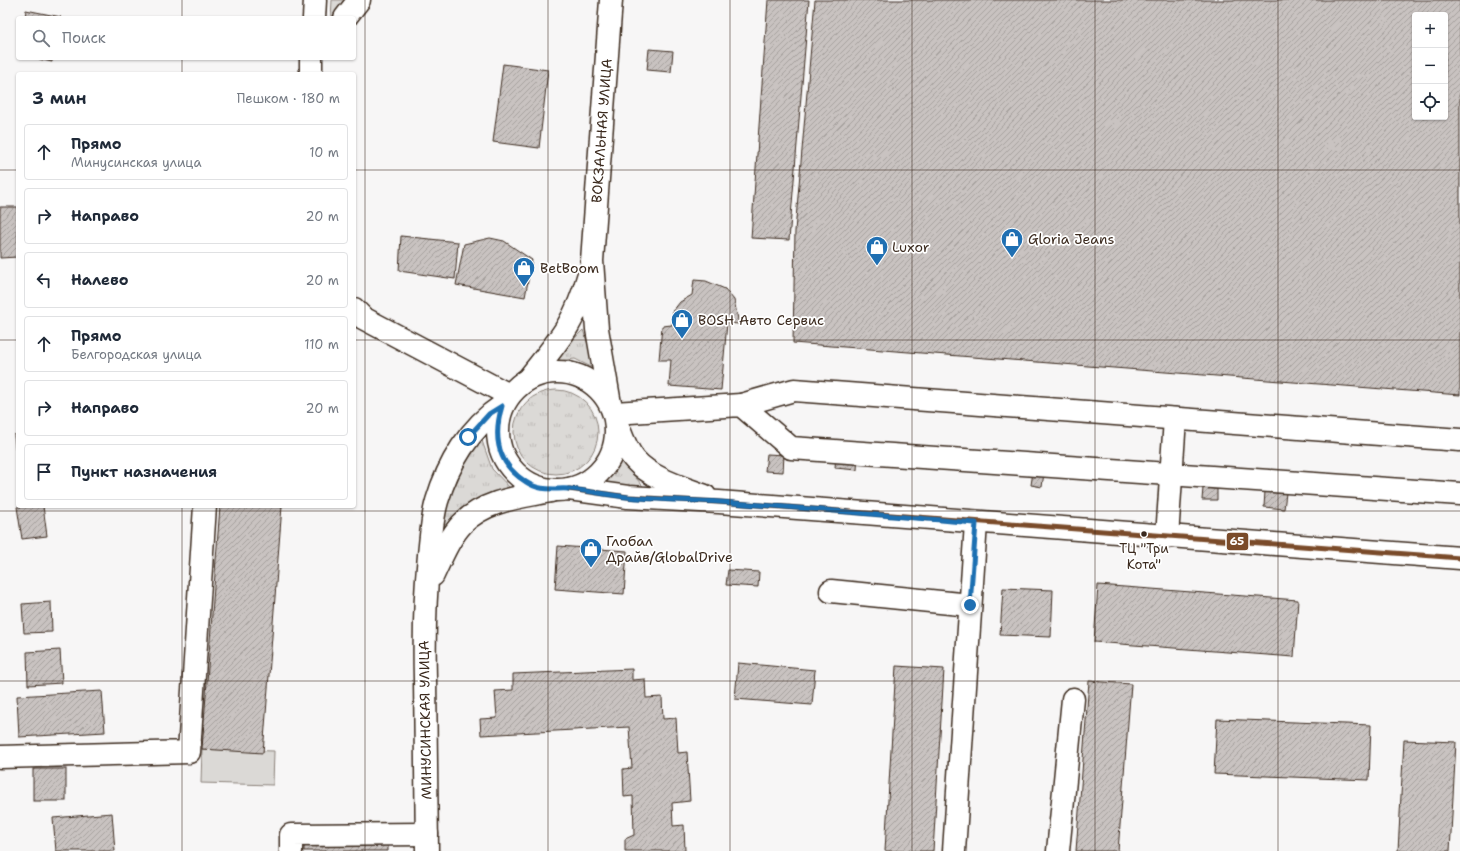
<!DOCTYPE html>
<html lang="ru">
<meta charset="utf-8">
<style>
:root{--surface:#fff;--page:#f6f6f7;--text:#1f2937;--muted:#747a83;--line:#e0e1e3}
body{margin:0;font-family:"Shantell Sans",sans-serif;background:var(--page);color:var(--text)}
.controls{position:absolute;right:12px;top:12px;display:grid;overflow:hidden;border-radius:4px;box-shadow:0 1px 3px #0004}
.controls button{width:36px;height:36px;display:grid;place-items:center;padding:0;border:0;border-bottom:1px solid var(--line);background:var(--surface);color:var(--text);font:20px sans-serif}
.stop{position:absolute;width:12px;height:12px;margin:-9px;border:3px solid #1f6fb2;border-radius:50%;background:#fff}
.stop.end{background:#1f6fb2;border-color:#fff;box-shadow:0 1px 4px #0008}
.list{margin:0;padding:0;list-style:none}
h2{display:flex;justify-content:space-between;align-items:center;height:52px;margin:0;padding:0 16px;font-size:17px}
h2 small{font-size:13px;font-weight:400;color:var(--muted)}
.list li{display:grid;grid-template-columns:26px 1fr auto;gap:12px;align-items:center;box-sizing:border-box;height:56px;margin:0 8px 8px;padding:0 8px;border:1px solid var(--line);border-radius:4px}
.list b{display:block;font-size:15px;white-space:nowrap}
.list p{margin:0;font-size:13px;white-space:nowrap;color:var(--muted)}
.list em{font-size:13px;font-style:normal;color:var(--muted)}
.icon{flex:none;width:22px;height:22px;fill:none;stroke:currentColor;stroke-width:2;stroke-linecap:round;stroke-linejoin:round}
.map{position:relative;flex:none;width:1460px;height:851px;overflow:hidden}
.search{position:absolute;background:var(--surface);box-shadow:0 1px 3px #0004;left:16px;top:16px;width:340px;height:44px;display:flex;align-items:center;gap:10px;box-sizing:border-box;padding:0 14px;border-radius:4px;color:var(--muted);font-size:15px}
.panel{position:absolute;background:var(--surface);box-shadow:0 1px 3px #0004;left:16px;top:72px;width:340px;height:436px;border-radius:4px}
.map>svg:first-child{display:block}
.grass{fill:url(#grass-tufts);stroke:#8b827a}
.green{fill:#dbd9d6;stroke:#8b827a}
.building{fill:url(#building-hatch);stroke:#3b2a1e;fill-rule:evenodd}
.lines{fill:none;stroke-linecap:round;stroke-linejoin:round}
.minor-casing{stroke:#3b2a1e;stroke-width:25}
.major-casing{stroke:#3b2a1e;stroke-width:25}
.minor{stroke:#fff;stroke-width:22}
.major{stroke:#fff;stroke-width:22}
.bus-1-casing{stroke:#fff;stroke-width:8}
.bus-1{stroke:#7a4b2a;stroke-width:5}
.route{stroke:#1f6fb2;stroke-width:5}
.grid{fill:none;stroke:#3b2a1e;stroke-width:1;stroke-opacity:0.55}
.bus-dot{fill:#3b2a1e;stroke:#fff;stroke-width:1.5}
.labels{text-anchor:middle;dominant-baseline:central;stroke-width:3.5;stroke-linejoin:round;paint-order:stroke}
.bus-label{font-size:13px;fill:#3b2a1e;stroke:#fff}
.street-label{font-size:14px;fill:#3b2a1e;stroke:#fff}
.poi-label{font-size:14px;fill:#3b2a1e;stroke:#fff;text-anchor:start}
.line-badge{stroke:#fff;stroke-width:1.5}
.badge-label{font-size:11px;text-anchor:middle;font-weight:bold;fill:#fff}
</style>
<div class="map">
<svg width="1460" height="851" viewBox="0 0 1460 851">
<defs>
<pattern id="grass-tufts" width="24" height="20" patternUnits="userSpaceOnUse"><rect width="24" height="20" fill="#dbd9d6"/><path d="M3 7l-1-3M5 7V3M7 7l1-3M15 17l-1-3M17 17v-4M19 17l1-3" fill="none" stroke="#bdbab7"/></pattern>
<pattern id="building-hatch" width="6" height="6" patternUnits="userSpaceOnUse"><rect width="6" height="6" fill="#c9c3c1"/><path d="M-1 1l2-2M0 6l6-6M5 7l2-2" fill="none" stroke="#a49f9c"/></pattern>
</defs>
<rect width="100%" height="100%" fill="#f7f6f6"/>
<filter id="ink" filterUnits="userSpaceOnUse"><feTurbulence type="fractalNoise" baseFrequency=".025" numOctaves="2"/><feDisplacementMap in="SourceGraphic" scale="8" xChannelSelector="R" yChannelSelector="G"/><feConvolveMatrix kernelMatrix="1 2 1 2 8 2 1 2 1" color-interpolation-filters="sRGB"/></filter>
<g filter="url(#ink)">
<g class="grass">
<polygon points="583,330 597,370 575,359 550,362"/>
<circle cx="556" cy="432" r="42"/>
<polygon points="481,438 492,469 514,492 437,540 456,470"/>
<polygon points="618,457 648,492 590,488 609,475"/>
</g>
<g class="green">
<polygon points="332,0 345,0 331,18"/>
<polygon points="202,749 274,751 273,785 201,783"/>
</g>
<g class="building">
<polygon points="768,0 809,0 789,240 751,238"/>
<path d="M815 0H1460V395L793 343 795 231ZM1415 15H1445V117H1415Z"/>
<polygon points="26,10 61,17 60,18 25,18"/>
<polygon points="649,49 673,51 671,72 647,70"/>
<polygon points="34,58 52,58 52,62"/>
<polygon points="503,64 548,70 539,148 493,142"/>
<polygon points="0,207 18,207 18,257 0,258"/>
<polygon points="401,236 458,242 455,279 399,271"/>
<polygon points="490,238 504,241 532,260 525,297 456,285 464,244"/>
<polygon points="694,280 706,281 725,289 734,300 739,324 727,323 721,390 669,386 671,360 659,360 662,326 672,325 673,311 680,302 692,295"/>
<polygon points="18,434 18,474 14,435"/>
<polygon points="836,453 858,455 857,470 835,468"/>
<polygon points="767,454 784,455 783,472 765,471"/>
<polygon points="1033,472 1044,473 1042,487 1031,485"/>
<polygon points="1203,488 1217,489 1217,500 1202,500"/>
<polygon points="1265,491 1286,493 1284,509 1264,507"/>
<polygon points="43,506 47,536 22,539 17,507"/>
<polygon points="220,506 282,506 263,753 202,749"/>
<polygon points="558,546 627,551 624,594 555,589"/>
<polygon points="728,570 759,572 758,587 726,585"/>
<polygon points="1098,585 1298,600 1294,657 1094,642"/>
<polygon points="1003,588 1053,590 1051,637 1000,635"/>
<polygon points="51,602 52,632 24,633 22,604"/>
<polygon points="60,650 62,683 28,685 27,652"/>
<polygon points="738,663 815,670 812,705 735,699"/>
<polygon points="896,666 944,669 933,851 885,851"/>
<polygon points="632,669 632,680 645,679 646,698 662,697 663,719 676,718 678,753 687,752 690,801 672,803 673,826 684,825 685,851 625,851 625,839 634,835 633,796 624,797 623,769 632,768 629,727 481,735 480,719 497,718 495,691 513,690 513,674"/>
<polygon points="1089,681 1131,684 1118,851 1076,851"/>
<polygon points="102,691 105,732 19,737 17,696"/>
<polygon points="1217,719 1371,725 1369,780 1214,774"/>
<polygon points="1404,740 1456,742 1450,851 1398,851"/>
<rect x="33" y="769" width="33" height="32"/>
<polygon points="112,813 115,851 56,851 53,818"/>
<polygon points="304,843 388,845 388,851 304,851"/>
</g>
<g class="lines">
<g class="minor-casing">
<g id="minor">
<polyline points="314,18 315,0"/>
<polyline points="345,18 359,0"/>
<polyline points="311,74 311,58"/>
<polyline points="354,309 363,318 509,395"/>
<polyline points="741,405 794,390 1460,440"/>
<polyline points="614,413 741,405 791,448 1460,494"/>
<polyline points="1167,537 1175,419"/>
<polyline points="831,591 970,605"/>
<polyline points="0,757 189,752 205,506"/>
<polyline points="291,851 291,835 427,834"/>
<polyline points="954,851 976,523"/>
<polyline points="1058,851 1073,699"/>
</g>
</g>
<g class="major-casing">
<g id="major">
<circle cx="557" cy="431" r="59"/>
<path d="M529 378C558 341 575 324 588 277"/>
<path id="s1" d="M610 404 597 329 592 261 611 0"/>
<path d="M617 424C622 437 626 450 635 460 652 479 682 487 705 496"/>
<polyline points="569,489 628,497 719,502 1460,558"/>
<path d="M433 575C441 558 449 538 462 524 485 500 521 497 551 491"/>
<path d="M427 851C426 794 426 736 425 679 424 637 425 596 429 555 431 537 432 518 437 501 448 464 470 427 502 406"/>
</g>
</g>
<use href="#minor" class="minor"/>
<use href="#major" class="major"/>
<g class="bus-1-casing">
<polyline id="bus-1" points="569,489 628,497 719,502 1460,558"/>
</g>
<use href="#bus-1" class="bus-1"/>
</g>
</g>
<g class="lines" filter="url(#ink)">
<path class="route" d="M468 437 489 414 502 406C493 436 497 464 526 482 541 492 554 488 570 489 589 491 608 495 627 497 658 500 689 500 720 502 805 508 891 516 976 523L970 605"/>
</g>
<path class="grid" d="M182 0V18M365 0V851M548 0V851M730 0V851M912 0V851M1095 0V851M1278 0V851M182 58V74M0 170H18M354 170H1460M0 340H18M354 340H1460M182 506V851M0 511H1460M0 681H1460"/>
<defs>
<g id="shop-pin" transform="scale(1.15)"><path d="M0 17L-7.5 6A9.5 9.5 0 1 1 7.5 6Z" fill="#1f6fb2" stroke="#fff"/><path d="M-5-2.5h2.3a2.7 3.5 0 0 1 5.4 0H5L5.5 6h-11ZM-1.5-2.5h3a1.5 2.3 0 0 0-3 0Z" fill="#fff"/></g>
</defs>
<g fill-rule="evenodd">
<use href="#shop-pin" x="1012" y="239"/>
<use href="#shop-pin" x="877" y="247"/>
<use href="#shop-pin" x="524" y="268"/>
<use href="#shop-pin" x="682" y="320"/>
<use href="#shop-pin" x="591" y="549"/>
</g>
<circle class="bus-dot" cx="1144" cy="534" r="3.5"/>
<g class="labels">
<g class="bus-label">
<text x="1144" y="548">ТЦ "Три<tspan x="1144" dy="16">Кота"</tspan></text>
</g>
<g class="street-label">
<text stroke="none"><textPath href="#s1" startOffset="275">ВОКЗАЛЬНАЯ УЛИЦА</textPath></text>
<text transform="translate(425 720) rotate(-91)">МИНУСИНСКАЯ УЛИЦА</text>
</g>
<g class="poi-label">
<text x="1028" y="239">Gloria Jeans</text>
<text x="892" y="247">Luxor</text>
<text x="540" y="268">BetBoom</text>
<text x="698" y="320">BOSH Авто Сервис</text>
<text x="606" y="541">Глобал<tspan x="606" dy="16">Драйв/GlobalDrive</tspan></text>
</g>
</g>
<rect class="line-badge" x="1226" y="532" width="23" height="19" rx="4" fill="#7a4b2a"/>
<g class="badge-label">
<text x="1237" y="545">65</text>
</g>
</svg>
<div class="controls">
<button>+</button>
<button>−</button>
<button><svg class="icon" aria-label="locate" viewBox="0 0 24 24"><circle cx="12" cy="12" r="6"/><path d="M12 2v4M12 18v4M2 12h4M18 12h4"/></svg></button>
</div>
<div class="stop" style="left:468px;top:437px"></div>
<div class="stop end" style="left:970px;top:605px"></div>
<div class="search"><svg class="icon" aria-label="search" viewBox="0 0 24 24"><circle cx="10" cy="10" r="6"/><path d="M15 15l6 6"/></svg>Поиск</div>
<section class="panel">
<h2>3 мин<small>Пешком · 180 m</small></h2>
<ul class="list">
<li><svg class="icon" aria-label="ahead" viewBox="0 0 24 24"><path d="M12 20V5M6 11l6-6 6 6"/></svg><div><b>Прямо</b><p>Минусинская улица</p></div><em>10 m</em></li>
<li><svg class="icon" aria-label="right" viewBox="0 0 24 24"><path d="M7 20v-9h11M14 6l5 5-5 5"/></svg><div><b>Направо</b></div><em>20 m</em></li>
<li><svg class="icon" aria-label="left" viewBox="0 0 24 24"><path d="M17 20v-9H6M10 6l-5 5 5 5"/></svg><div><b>Налево</b></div><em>20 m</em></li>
<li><svg class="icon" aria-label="ahead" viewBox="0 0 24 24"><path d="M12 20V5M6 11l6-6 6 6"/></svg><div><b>Прямо</b><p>Белгородская улица</p></div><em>110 m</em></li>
<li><svg class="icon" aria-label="right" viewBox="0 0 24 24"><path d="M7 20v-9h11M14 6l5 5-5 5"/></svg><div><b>Направо</b></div><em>20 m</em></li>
<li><svg class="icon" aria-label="arrive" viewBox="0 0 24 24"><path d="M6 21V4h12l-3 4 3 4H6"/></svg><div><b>Пункт назначения</b></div></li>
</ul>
</section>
</div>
